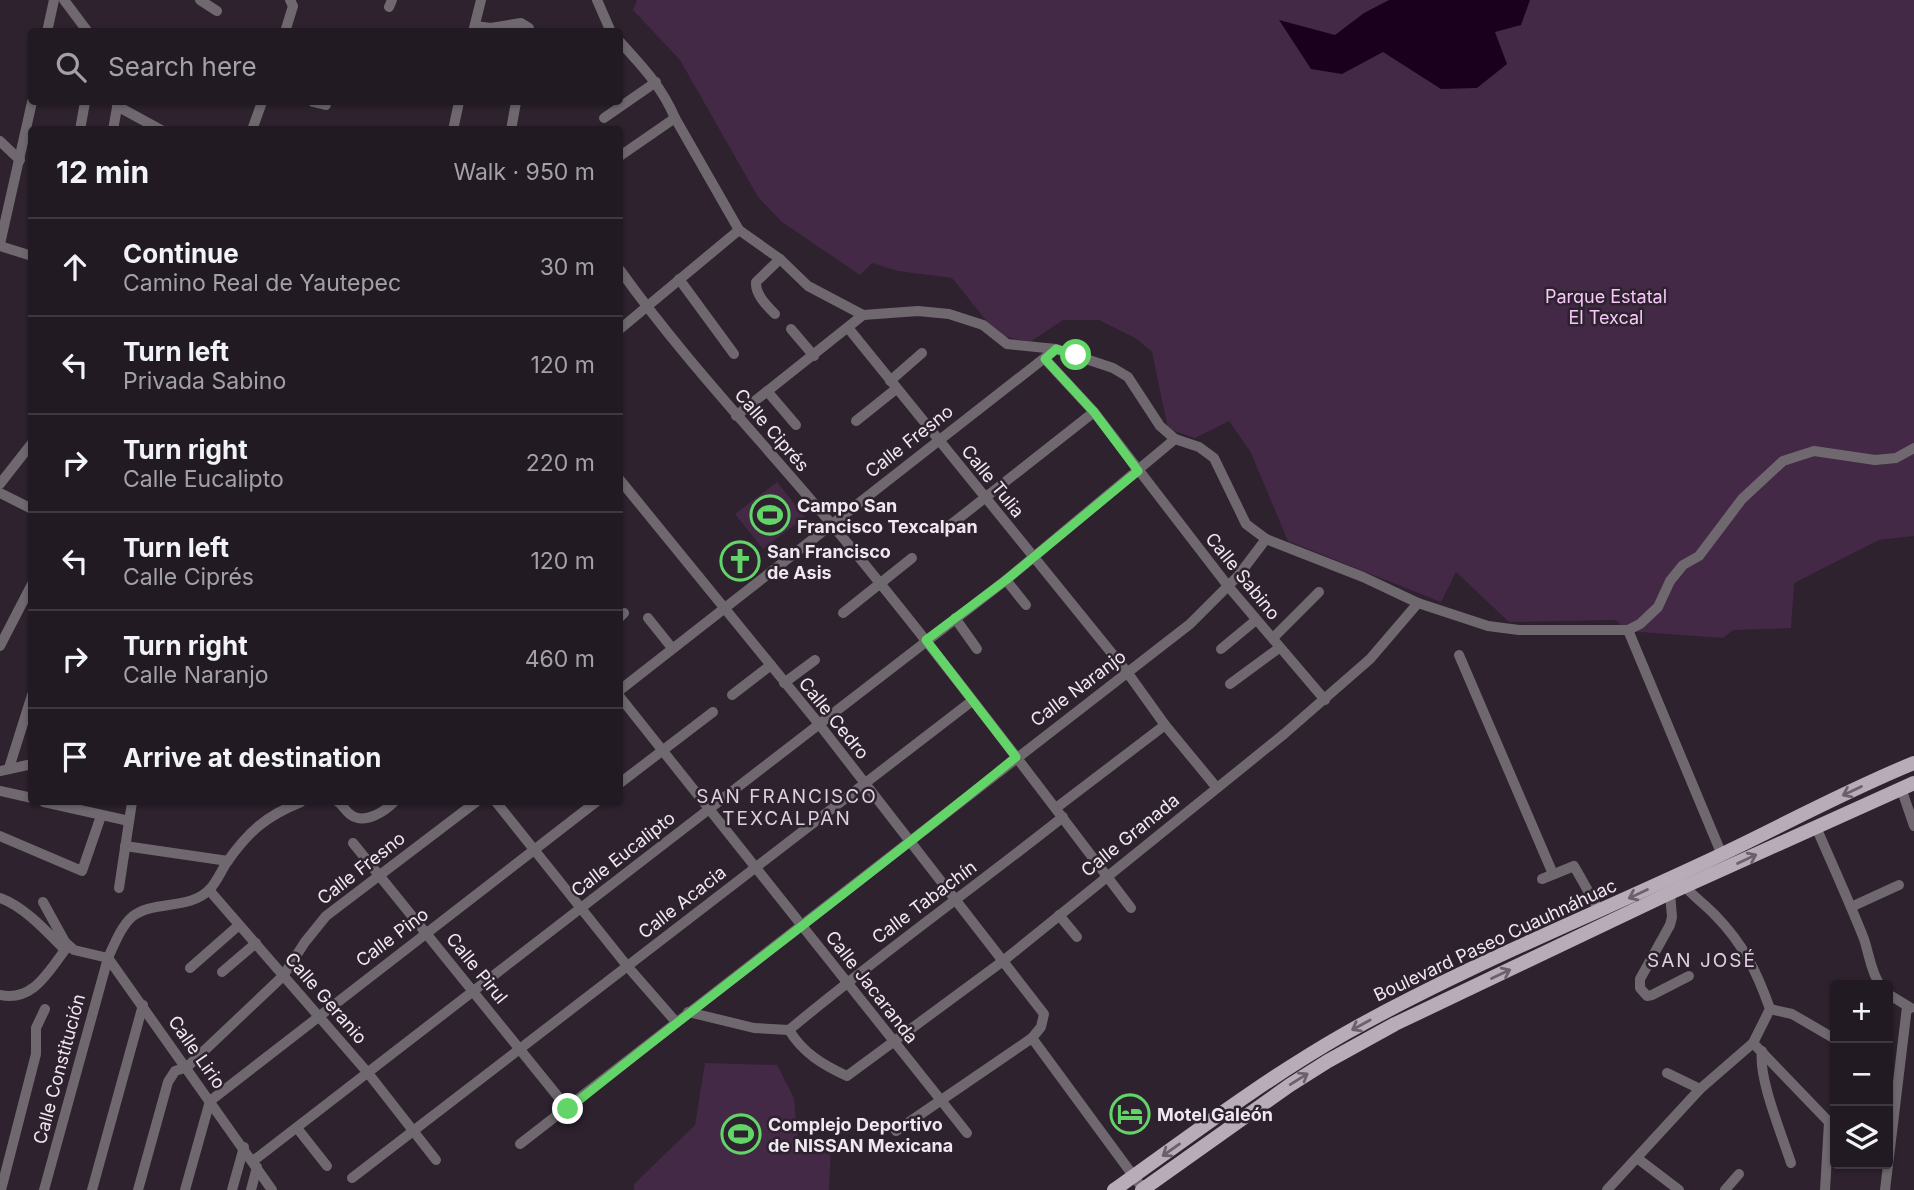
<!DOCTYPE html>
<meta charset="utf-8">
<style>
:root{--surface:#221a22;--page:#2e272f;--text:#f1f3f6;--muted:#a2a1a5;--line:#3f3840}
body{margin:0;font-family:Inter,sans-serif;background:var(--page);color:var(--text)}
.controls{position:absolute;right:21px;bottom:21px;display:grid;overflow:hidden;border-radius:7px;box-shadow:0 2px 5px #0004}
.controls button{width:63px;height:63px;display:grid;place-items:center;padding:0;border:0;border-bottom:2px solid var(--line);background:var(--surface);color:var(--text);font:35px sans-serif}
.stop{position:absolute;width:21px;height:21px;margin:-16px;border:5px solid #63d468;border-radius:50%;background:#fff}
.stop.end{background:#63d468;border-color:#fff;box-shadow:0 2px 7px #0008}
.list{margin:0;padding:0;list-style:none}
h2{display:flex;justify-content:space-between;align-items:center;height:91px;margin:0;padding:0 28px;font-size:30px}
h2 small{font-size:23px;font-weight:400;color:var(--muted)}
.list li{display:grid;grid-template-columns:46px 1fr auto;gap:21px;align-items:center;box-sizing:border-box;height:98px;padding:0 28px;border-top:2px solid var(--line)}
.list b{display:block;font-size:26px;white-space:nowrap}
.list p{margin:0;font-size:23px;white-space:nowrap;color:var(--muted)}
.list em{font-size:23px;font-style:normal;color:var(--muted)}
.icon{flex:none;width:38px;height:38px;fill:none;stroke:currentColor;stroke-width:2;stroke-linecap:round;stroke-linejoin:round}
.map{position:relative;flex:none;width:1914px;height:1190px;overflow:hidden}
.search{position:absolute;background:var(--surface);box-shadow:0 2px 5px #0004;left:28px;top:28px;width:595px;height:77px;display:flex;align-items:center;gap:18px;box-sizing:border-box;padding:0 24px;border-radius:7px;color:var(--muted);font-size:26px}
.panel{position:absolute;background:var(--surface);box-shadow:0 2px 5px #0004;left:28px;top:126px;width:595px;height:679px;border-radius:7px}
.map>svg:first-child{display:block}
.green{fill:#432945}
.water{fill:#1a001d}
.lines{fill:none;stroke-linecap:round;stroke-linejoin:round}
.minor{stroke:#6f696f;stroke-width:10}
.major{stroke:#b8acb9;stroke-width:14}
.oneway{stroke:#6c606d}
.route{stroke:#63d468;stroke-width:9}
.labels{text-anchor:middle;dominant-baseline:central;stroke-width:5;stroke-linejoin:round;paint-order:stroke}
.park-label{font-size:18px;fill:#f7c7f9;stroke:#2d222e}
.street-label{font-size:18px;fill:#f0e8f0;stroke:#2d222e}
.poi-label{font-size:18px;font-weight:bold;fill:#f0e8f0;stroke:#2d222e;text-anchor:start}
.neighbourhood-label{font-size:19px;letter-spacing:2px;fill:#dfd0df;stroke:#2d222e}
</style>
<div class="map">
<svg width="1914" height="1190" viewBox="0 0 1914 1190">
<rect width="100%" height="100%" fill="#2d222e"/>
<g class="green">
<polygon points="637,0 1914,0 1914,536 1879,540 1798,581 1794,584 1791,628 1733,630 1723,638 1627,631 1616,620 1509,622 1456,572 1441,602 1288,541 1250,451 1229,421 1195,438 1168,429 1152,352 1137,339 1099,320 1063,320 1030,342 998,335 952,278 898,271 872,263 860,275 782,222 758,197 680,60 633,10"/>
<polygon points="777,482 805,517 763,549 735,514"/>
<polygon points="705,1063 777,1065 794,1098 798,1143 831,1146 829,1190 634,1190 634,1184 695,1125"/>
</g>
<polygon class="water" points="1389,0 1530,0 1521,25 1495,32 1507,64 1477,88 1441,89 1383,52 1342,74 1311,69 1279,20 1335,35 1364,13"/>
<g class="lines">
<g class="minor">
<polyline points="64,0 88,32"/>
<polyline points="200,0 217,11"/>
<polyline points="597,0 611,32"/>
<polyline points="389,7 392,0"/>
<polyline points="475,26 491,28 521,23 529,28 529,32"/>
<polyline points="47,32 54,0"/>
<polyline points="285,32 293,6 290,0"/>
<polyline points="473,32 481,0"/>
<path d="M620 42C642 66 662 87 675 118L739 230 780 259 808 286 863 315 918 311 949 314 983 325 1007 344 1056 349 1113 368 1128 377 1160 426 1175 439 1199 447 1214 458 1246 524 1266 539 1363 577 1418 603 1488 626 1519 630H1628"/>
<polyline points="313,102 326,105"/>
<polyline points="117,106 161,130"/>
<polyline points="604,118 656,82"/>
<polyline points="80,130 85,102"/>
<polyline points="113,130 118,102"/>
<polyline points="252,130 262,102"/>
<polyline points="453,130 459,102"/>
<polyline points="511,130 516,102"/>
<polyline points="0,141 20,160"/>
<polyline points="620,156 675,118"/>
<polyline points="0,244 32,102"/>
<polyline points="0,246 32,256"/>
<path d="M620 270C685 361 762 441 834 527 937 651 1034 780 1131 908"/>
<polyline points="679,279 734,354"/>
<path d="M775 314C766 305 755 294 756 282L780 259"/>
<polyline points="620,329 739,230"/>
<polyline points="791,329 814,356"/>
<polyline points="849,329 1127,672 1165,725 1217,788"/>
<polyline points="1045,359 1094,412 1228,586 1325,700"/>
<polyline points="890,381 922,353"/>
<polyline points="767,391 796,425"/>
<polyline points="736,416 863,315"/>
<polyline points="856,421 896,389"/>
<polyline points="620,480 819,724 1044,1014 1041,1027 1032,1038 896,1131"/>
<polyline points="0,484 32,443"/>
<polyline points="0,493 32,509"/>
<polyline points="949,526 1094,412"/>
<polyline points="1006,580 1026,605"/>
<polyline points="843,613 912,558"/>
<polyline points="620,617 624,613"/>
<polyline points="648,618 672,648"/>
<polyline points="955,618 977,649"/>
<polyline points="1628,630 1640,624 1658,607 1670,581 1683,565 1699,556 1742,499 1783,461 1814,451 1875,460 1896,458 1914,448"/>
<polyline points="1628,630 1722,855"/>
<polyline points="1273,638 1319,592"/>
<polyline points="0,646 32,584"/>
<polyline points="1221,649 1256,620"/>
<polyline points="1459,655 1553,874"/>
<polyline points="784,683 815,660"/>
<polyline points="1230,684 1279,648"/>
<polyline points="620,690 1056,349"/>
<polyline points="732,695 771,665"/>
<polyline points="620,697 967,1133"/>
<polyline points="9,768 32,695"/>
<polyline points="0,771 32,764"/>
<polyline points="620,783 713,712"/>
<polyline points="1901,788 1914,826"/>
<polyline points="0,791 32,798"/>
<polyline points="44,802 129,821"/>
<path d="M338 802C343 805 346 812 351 815 365 825 385 811 394 802"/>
<polyline points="496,802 628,967 676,1022"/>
<polyline points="1056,808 1165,725"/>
<path d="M1816 827C1832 864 1849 901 1864 939 1869 954 1871 972 1880 985"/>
<polyline points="0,836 82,871 101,816"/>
<polyline points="353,843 568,1109"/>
<polyline points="125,846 228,861"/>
<polyline points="1542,879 1574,866 1600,912"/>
<polyline points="119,888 132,802"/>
<polyline points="209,890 368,1073 436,1160"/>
<polyline points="1670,893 1672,917 1670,925 1640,979 1640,988 1647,996 1652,995 1689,976"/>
<path d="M0 898C25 907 47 932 65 950 48 972 33 1002 0 995"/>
<polyline points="43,902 65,942 74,950 108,958"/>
<polyline points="1851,907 1899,885"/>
<polyline points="1059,915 1077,937"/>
<polyline points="108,958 272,1190"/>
<polyline points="190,968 239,925"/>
<polyline points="222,972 256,943"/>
<polyline points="1888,994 1911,1008"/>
<polyline points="1770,1009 1792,1014 1835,1039"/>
<path d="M688 1012 754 1028 789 1030C878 956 972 889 1063 817"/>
<path d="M789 1030C803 1053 823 1065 847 1076L1003 961 1284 734 1370 659 1418 603"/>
<polyline points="1032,1038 1143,1189"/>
<polyline points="1753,1043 1829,1122 1825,1190"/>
<path d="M1762 1051C1758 1078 1782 1135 1791 1163"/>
<polyline points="1667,1073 1700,1089"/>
<polyline points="297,1128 327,1166"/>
<polyline points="520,1144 1190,624 1238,576 1266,539"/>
<polyline points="1637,1158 1679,1190"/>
<polyline points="253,1161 1006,580 1175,439"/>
<polyline points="352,1178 972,701"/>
<polyline points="1,1190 36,1054 36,1028 45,1009"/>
<path d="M44 1190 108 958C114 945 121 926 133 916 155 900 189 910 209 890 217 882 221 871 227 862 249 831 266 816 301 802"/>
<polyline points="92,1190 143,1005"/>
<polyline points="138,1190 168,1082 175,1071 187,1067 283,976 305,942 326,916 476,802"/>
<polyline points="185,1190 210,1101 596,802"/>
<polyline points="232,1190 244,1147"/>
<polyline points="251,1190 257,1167"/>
<path d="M1607 1190 1700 1089 1753 1043 1770 1009C1757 972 1744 945 1716 916 1705 904 1691 895 1681 882"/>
<polyline points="1725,1190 1739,1174"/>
<polyline points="1885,1190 1907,1007"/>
</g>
<g class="major">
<path d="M1114 1190C1190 1136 1265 1079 1346 1033 1460 969 1581 920 1699 865 1771 832 1840 793 1914 763"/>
<polyline points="1142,1190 1290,1085 1328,1061 1395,1024 1670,893 1914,783"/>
</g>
</g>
<defs><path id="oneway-shaft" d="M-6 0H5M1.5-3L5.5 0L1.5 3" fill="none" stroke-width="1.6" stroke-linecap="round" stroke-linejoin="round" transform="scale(1.75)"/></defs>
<g class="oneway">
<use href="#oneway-shaft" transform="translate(1852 791) rotate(155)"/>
<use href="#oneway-shaft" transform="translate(1747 859) rotate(-25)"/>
<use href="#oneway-shaft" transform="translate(1638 894) rotate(155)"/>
<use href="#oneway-shaft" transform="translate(1501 974) rotate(-25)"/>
<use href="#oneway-shaft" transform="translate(1361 1025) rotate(151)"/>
<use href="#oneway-shaft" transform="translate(1299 1079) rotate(-32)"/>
<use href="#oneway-shaft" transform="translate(1171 1150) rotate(145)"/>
</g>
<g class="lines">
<path class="route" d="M568 1109C716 990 869 877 1016 757L926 640 1006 580 1138 471 1094 412 1045 359 1056 349 1076 355"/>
</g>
<defs>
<g id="stadium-ring" transform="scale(2.0125)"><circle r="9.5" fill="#2d222e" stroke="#63d468" stroke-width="1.5"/><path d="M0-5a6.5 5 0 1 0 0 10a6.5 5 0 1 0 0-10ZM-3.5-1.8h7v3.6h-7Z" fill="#63d468"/></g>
<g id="church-ring" transform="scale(2.0125)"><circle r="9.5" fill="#2d222e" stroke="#63d468" stroke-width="1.5"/><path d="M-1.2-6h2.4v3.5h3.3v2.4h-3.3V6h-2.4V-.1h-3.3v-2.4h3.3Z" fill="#63d468"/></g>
<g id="hotel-ring" transform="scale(2.0125)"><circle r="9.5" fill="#2d222e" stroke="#63d468" stroke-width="1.5"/><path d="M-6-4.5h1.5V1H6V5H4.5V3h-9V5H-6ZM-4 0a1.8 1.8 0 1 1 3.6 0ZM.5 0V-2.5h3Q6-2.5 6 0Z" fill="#63d468"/></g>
</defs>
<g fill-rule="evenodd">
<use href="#stadium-ring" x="770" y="515"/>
<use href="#church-ring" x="740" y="561"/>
<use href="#hotel-ring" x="1130" y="1114"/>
<use href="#stadium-ring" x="741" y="1134"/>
</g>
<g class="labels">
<g class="park-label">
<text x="1606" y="296">Parque Estatal<tspan x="1606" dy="21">El Texcal</tspan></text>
</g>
<g class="street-label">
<text transform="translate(772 430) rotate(49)">Calle Ciprés</text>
<text transform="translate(909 441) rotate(-38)">Calle Fresno</text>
<text transform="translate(993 481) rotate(51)">Calle Tulia</text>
<text transform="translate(1243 576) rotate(51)">Calle Sabino</text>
<text transform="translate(1078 688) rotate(-37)">Calle Naranjo</text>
<text transform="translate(834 718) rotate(51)">Calle Cedro</text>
<text transform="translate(1130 835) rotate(-39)">Calle Granada</text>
<text transform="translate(623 854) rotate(-38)">Calle Eucalipto</text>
<text transform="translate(361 868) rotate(-38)">Calle Fresno</text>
<text transform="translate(682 902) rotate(-38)">Calle Acacia</text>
<text transform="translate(924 902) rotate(-37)">Calle Tabachín</text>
<text transform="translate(392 937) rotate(-37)">Calle Pino</text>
<text transform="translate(1495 940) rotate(-25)">Boulevard Paseo Cuauhnáhuac</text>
<text transform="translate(477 968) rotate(51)">Calle Pirul</text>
<text transform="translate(872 987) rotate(52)">Calle Jacaranda</text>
<text transform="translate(326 998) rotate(49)">Calle Geranio</text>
<text transform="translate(197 1052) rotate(55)">Calle Lirio</text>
<text transform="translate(59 1069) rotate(-75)">Calle Constitución</text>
</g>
<g class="poi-label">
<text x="797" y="505">Campo San<tspan x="797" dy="21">Francisco Texcalpan</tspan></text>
<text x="767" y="551">San Francisco<tspan x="767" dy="21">de Asis</tspan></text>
<text x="1157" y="1114">Motel Galeón</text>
<text x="768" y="1124">Complejo Deportivo<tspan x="768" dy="21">de NISSAN Mexicana</tspan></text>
</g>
<g class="neighbourhood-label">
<text x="787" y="796">SAN FRANCISCO<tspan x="787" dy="22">TEXCALPAN</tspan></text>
<text x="1702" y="960">SAN JOSÉ</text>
</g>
</g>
</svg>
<div class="controls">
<button>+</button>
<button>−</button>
<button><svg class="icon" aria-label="layers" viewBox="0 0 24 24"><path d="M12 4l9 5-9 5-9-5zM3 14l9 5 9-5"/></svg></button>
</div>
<div class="stop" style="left:1076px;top:355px"></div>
<div class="stop end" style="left:568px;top:1109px"></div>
<div class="search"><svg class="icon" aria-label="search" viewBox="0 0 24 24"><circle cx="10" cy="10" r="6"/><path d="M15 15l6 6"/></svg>Search here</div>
<section class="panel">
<h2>12 min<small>Walk · 950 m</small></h2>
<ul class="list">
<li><svg class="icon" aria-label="ahead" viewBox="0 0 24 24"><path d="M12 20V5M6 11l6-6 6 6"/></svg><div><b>Continue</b><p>Camino Real de Yautepec</p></div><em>30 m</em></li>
<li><svg class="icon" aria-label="left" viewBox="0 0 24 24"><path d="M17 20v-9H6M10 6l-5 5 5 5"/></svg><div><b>Turn left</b><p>Privada Sabino</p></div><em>120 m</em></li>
<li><svg class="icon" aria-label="right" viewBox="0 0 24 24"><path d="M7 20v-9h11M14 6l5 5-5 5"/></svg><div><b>Turn right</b><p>Calle Eucalipto</p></div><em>220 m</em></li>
<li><svg class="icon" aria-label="left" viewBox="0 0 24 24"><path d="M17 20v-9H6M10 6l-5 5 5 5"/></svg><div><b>Turn left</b><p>Calle Ciprés</p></div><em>120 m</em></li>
<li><svg class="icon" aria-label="right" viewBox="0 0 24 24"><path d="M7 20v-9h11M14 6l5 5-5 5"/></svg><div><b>Turn right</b><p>Calle Naranjo</p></div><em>460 m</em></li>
<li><svg class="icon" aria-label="arrive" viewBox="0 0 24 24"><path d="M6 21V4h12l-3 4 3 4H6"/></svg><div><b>Arrive at destination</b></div></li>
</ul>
</section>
</div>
